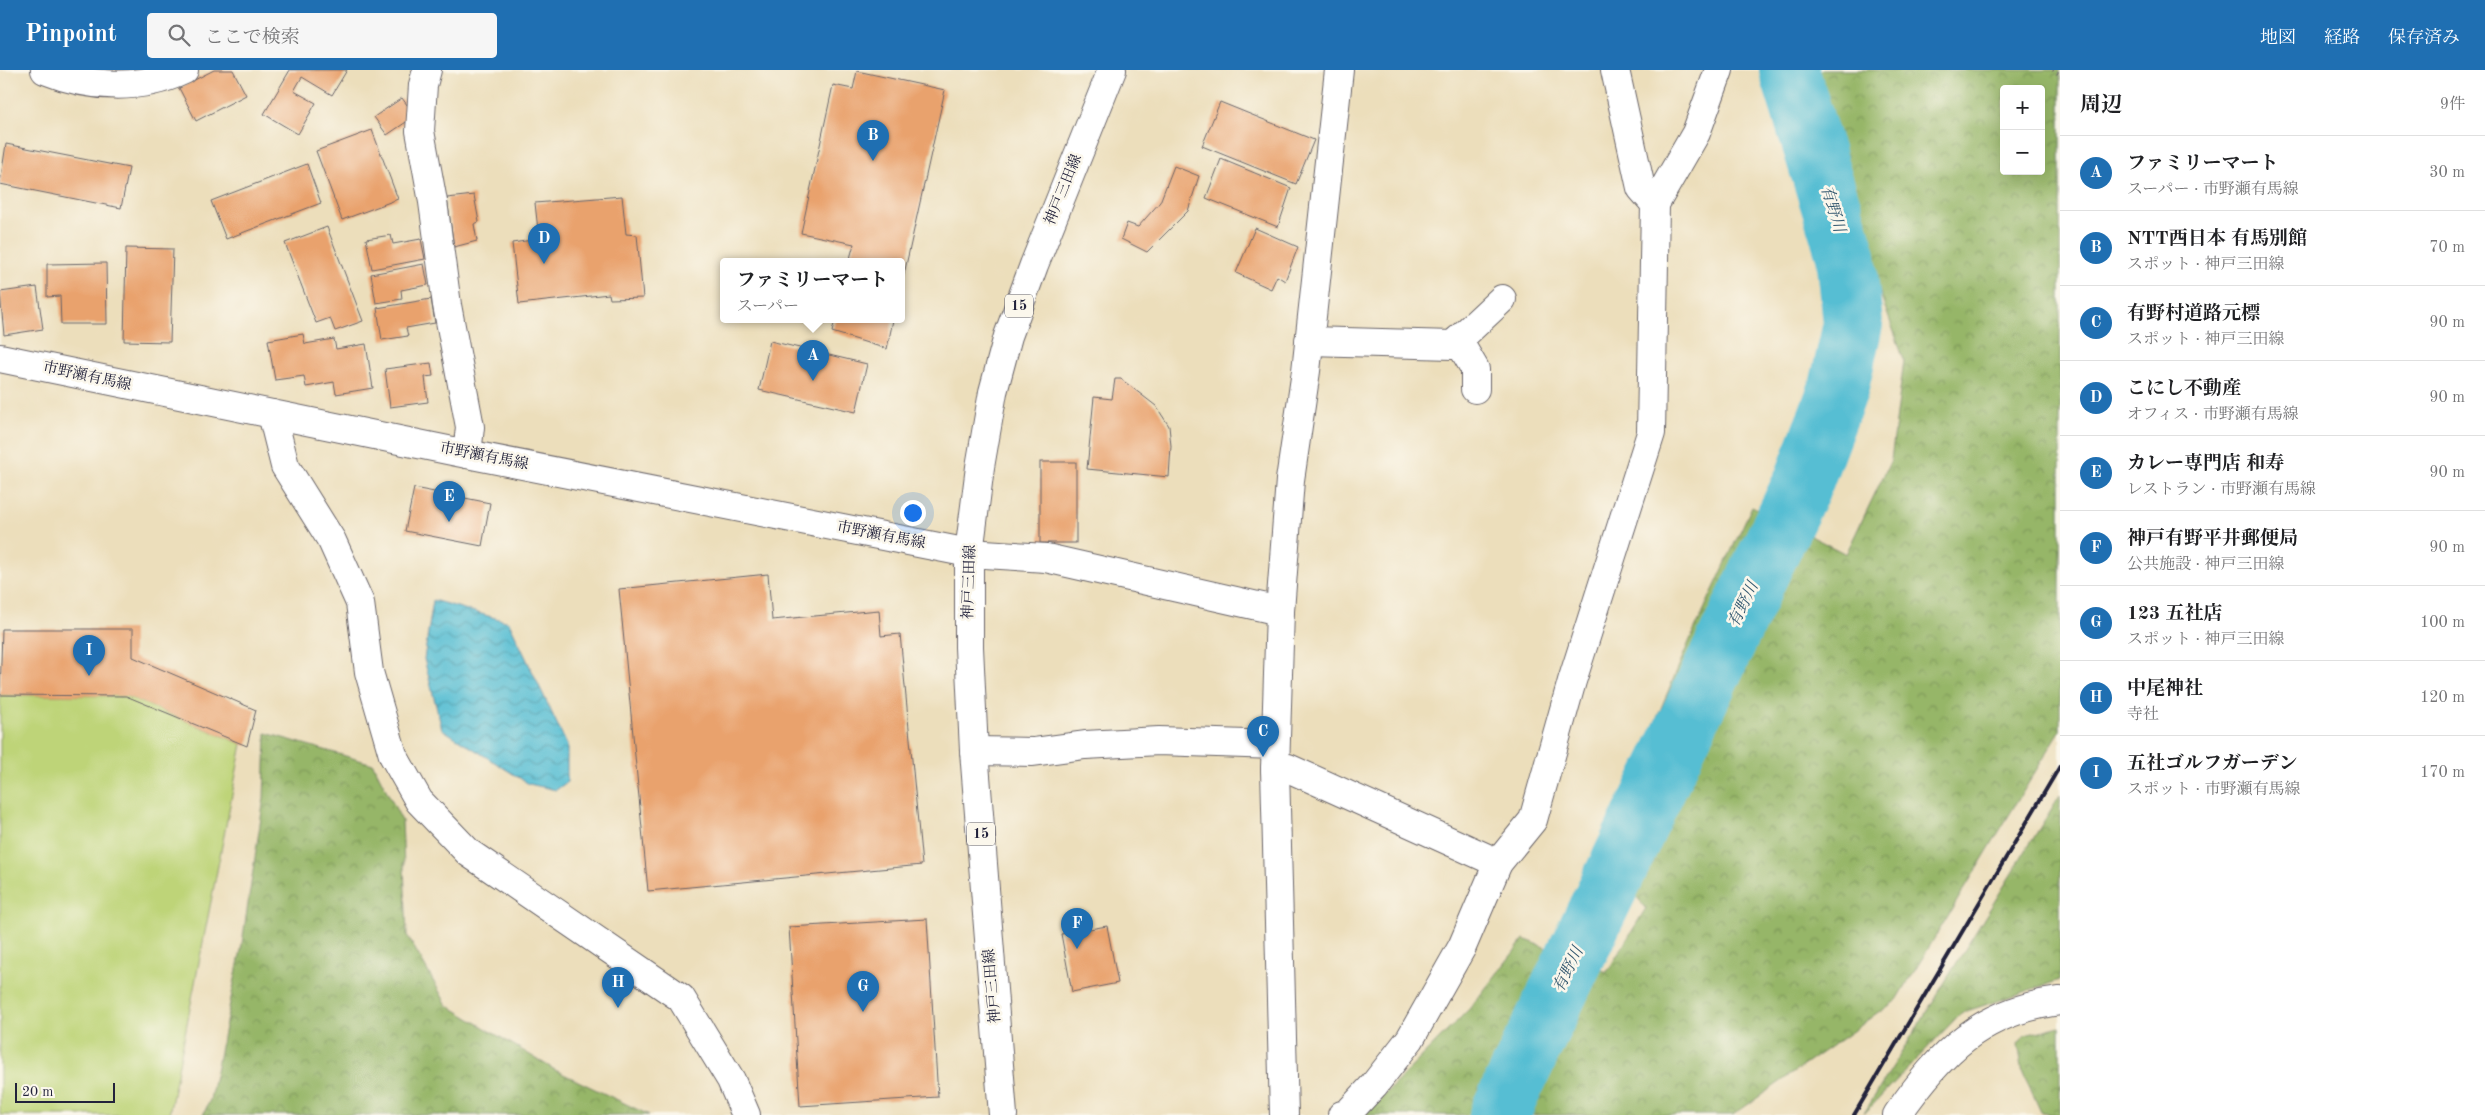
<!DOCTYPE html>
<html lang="ja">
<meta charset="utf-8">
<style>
:root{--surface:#fff;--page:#f6f6f6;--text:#202124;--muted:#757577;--line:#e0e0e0;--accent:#1f6fb2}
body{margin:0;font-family:"Old Standard TT","Noto Serif JP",serif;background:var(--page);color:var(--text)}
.controls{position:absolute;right:15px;top:15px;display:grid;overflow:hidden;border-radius:5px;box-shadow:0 5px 20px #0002}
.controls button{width:45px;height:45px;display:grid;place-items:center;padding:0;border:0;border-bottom:1px solid var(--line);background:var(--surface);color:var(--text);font:25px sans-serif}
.scale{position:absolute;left:15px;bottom:12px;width:100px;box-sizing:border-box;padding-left:5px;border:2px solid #22223b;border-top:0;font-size:14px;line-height:18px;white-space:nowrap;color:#22223b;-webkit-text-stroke:4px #fbf7ec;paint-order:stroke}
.you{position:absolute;left:912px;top:442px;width:18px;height:18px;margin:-12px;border:4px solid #fff;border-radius:50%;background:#1a73e8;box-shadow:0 0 0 8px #1a73e833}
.badge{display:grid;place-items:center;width:32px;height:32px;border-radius:50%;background:var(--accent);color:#fff;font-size:16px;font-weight:700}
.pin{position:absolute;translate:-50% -41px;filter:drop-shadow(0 1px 2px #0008)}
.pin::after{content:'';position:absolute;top:26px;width:18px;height:15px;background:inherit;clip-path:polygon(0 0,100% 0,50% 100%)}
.popup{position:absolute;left:720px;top:188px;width:185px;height:65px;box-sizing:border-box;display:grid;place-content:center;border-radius:5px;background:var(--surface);filter:drop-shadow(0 1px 4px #0005);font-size:16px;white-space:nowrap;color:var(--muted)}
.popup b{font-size:19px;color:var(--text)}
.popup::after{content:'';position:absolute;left:50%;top:100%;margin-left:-10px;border:10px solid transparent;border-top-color:var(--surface)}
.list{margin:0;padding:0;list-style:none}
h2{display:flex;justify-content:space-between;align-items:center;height:65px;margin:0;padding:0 20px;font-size:21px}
h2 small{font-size:16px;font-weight:400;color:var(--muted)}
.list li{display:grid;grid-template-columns:32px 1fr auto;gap:15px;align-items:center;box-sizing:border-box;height:75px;padding:0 20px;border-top:1px solid var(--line)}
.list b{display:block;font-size:19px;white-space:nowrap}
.list p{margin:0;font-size:16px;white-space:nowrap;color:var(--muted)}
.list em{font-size:16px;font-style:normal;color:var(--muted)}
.icon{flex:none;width:28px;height:28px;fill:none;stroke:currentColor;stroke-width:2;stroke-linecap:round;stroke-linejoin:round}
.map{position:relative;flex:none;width:2060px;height:1045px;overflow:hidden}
header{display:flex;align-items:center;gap:30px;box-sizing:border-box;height:70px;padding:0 25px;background:var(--accent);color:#fff}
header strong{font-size:24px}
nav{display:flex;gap:28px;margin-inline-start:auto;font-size:18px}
.search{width:350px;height:45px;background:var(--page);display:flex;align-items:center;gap:12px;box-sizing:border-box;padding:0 18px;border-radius:5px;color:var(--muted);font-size:19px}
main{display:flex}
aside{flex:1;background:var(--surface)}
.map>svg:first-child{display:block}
.grass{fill:#bed478;stroke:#707b5a}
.forest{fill:url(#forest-crowns);stroke:#5c6c52;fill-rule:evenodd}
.water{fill:url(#water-waves);stroke:#3c7087}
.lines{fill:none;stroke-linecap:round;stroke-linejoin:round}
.river{stroke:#56bed3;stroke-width:60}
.building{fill:#e9a26d}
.minor-casing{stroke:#696468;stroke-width:30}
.major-casing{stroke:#696468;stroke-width:30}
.path{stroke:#696468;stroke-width:3;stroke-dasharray:1 4;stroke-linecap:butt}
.minor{stroke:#fff;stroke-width:28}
.major{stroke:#fff;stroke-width:28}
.rail{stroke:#22223b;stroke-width:4}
.labels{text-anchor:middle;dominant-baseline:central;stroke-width:5;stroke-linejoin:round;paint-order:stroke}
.shield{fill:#fbf7ec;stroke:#636270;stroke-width:1}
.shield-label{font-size:14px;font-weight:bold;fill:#22223b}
.street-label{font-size:15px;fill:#22223b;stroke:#fbf7ec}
.water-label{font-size:16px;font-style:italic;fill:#345970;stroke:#fbf7ec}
</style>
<header>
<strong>Pinpoint</strong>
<div class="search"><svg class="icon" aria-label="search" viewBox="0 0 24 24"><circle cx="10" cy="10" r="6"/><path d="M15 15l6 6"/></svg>ここで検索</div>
<nav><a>地図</a><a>経路</a><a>保存済み</a></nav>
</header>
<main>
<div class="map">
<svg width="2060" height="1045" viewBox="0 0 2060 1045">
<defs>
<pattern id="forest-crowns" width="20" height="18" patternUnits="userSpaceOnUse" patternTransform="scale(1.25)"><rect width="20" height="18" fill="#96b668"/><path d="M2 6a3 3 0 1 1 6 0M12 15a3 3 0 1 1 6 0" fill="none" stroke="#7a9457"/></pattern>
<pattern id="water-waves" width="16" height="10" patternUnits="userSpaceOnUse" patternTransform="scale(1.25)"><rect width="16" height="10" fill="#56bed3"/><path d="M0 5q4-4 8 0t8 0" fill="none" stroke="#479aac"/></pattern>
</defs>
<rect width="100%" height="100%" fill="#fbf7ec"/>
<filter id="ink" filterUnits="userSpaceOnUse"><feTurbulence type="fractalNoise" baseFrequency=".02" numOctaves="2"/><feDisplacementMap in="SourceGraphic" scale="10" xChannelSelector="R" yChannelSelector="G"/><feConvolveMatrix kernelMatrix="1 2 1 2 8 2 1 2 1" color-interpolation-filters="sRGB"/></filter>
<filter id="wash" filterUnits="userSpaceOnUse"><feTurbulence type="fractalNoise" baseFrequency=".0096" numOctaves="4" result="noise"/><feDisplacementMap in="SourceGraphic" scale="20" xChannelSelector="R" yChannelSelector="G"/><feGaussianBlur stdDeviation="1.12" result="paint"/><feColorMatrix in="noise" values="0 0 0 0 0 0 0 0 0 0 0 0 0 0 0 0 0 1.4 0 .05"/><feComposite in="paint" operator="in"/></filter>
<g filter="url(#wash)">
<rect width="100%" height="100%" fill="#ecdebb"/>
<polygon class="grass" points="0,625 126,626 242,674 169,1045 0,1045"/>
<g class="forest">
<path d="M1769 0H2060V661L1897 930 1733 1045H1364L1470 938 1524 869 1607 902 1646 838 1600 783 1689 572 1752 436 1846 484 1891 390 1904 290 1857 159 1800 104ZM2004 19H2041V101H2004Z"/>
<polygon points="266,663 373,694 402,751 407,865 447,935 555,1000 649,1045 203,1045 210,1030 241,880 264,728"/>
<polygon points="2060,725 2060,910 1961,943 1863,1045"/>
<polygon points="2060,956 2060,1045 2041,1042 2023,1003 2018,974 2025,965"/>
</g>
<polygon class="water" points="433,530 509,552 567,675 567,712 556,720 529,714 442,659 424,589"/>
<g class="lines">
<polyline class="river" points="1499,1045 1804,410 1839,317 1853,254 1846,185 1789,0"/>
</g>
<g id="blocks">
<g class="building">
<polygon points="214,0 233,0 246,25 196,51 179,18"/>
<polygon points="290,0 347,0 332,25 302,7 294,21 316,33 298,64 264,44"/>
<polygon points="857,1 945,20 903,209 902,192 849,192 854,174 801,163 833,15 853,19"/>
<polygon points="402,28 415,46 387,65 374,47"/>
<polygon points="1220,32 1314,70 1296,114 1202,76"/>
<polygon points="372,60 398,129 342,150 316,81"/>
<polygon points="6,74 129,98 121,138 0,114"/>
<polygon points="1221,89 1291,118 1278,157 1206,128"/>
<polygon points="307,94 321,133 226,169 211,131"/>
<polygon points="1174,96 1199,106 1188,141 1147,182 1121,169 1127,153 1138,157 1160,132"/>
<polygon points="474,125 479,152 474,154 477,171 454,177 447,128"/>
<polygon points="622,126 626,164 637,165 643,228 610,229 609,224 519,234 512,173 539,169 535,133"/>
<polygon points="327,157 363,251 335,261 330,248 316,253 285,173"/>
<polygon points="1255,158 1298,177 1285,211 1277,206 1271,219 1236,203"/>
<polygon points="391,165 393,174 421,169 425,189 372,199 366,169"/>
<polygon points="126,178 173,179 170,272 124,271"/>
<polygon points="106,193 107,254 61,254 60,226 47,227 47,194"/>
<polygon points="424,194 428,215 401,220 402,229 376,233 371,204"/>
<polygon points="37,217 43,259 4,265 0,222"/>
<polygon points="431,229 435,253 406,258 408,266 382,270 377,238"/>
<polygon points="835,250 893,250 887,279 832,262"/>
<polygon points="303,264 305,274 334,269 336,279 366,274 373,318 336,324 334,312 306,317 304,306 275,310 268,270"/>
<polygon points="770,271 867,294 856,342 759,320"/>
<polygon points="431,293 433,306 425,307 428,332 390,337 385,299"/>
<polygon points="1115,309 1121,309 1156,336 1169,356 1171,376 1169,407 1087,399 1094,327 1112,329"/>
<rect x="1040" y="392" width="36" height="81"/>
<polygon points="414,418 490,433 482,476 405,461"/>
<polygon points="768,504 772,550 879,540 881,566 900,564 922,795 648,821 619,519"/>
<polygon points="2,559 133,559 133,587 256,640 247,676 126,626 0,625"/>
<polygon points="927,849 938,1027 800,1036 789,857"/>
<polygon points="1107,856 1118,913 1072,922 1061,864"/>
</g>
</g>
</g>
<g filter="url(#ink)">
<use href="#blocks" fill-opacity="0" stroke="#696468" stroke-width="1"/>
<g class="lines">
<g class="minor-casing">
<g id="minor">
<path d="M45 0C89 18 140 21 184 0"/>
<polyline points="427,0 423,15 420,61 433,132 447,235 470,357 467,384"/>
<polyline points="1615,0 1641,118 1655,134"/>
<polyline points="1458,270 1475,299 1475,319"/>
<polyline points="1309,271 1453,275 1502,229"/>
<polyline points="272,344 285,396 332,471 360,533 369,602 393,685 419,731 469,783 681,928 731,1010 746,1045"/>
<polyline points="969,483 1046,488 1280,541"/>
<polyline points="974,681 1033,682 1085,675 1159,671 1275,675"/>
<polyline points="1275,699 1288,698 1498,793"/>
<polyline points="1284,1045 1275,699 1280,541 1290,410 1306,301 1339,0"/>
<polyline points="1342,1045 1347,1044 1374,1015 1410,969 1462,877 1498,793 1533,750 1572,611 1651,363 1655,134 1696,63 1719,0"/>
<path d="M1897 1045C1941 982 1980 941 2060 931"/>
</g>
</g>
<g class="major-casing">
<g id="major">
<polyline points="0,288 467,384 969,483"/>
<polyline points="1003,1045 974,681 969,577 969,483 980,397 993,322 1008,266 1034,195 1112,0"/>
</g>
</g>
<g class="path">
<polyline points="2053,0 2060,5"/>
<polyline points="1131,1045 1141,1045"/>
</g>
<use href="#minor" class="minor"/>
<use href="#major" class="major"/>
<polyline class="rail" points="1854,1045 2060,696"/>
</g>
</g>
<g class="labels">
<g class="shield">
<rect x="1005" y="224.5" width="28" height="23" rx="4"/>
<rect x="967" y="752.5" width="28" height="23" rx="4"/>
</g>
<g class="shield-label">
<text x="1019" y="236">15</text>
<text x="981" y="764">15</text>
</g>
<g class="street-label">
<text transform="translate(1064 120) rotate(-68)">神戸三田線</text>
<text transform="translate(87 307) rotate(12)">市野瀬有馬線</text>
<text transform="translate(484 387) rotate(11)">市野瀬有馬線</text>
<text transform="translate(881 466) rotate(11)">市野瀬有馬線</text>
<text transform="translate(970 512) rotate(-88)">神戸三田線</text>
<text transform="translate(993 916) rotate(-95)">神戸三田線</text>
</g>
<g class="water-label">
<text transform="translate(1832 139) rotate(73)">有野川</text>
<text transform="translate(1744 535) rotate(-64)">有野川</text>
<text transform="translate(1569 900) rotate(-64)">有野川</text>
</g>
</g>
</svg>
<div class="controls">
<button>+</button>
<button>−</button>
</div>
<div class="scale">20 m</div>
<div class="you"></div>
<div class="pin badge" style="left:813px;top:311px">A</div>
<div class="popup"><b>ファミリーマート</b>スーパー</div>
<div class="pin badge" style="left:873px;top:91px">B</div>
<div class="pin badge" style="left:1263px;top:687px">C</div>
<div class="pin badge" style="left:544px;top:194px">D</div>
<div class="pin badge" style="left:449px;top:452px">E</div>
<div class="pin badge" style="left:1077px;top:879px">F</div>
<div class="pin badge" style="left:863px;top:942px">G</div>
<div class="pin badge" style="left:618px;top:938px">H</div>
<div class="pin badge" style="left:89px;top:606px">I</div>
</div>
<aside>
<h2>周辺<small>9件</small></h2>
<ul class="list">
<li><span class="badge">A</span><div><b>ファミリーマート</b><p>スーパー · 市野瀬有馬線</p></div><em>30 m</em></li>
<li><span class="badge">B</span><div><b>NTT西日本 有馬別館</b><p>スポット · 神戸三田線</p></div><em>70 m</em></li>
<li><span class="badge">C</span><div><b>有野村道路元標</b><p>スポット · 神戸三田線</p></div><em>90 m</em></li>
<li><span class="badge">D</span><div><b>こにし不動産</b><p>オフィス · 市野瀬有馬線</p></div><em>90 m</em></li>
<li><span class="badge">E</span><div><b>カレー専門店 和寿</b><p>レストラン · 市野瀬有馬線</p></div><em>90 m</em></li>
<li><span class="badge">F</span><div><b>神戸有野平井郵便局</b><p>公共施設 · 神戸三田線</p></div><em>90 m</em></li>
<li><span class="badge">G</span><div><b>123 五社店</b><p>スポット · 神戸三田線</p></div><em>100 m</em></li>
<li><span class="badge">H</span><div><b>中尾神社</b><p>寺社</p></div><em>120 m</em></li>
<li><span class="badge">I</span><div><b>五社ゴルフガーデン</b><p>スポット · 市野瀬有馬線</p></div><em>170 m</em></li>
</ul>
</aside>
</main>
